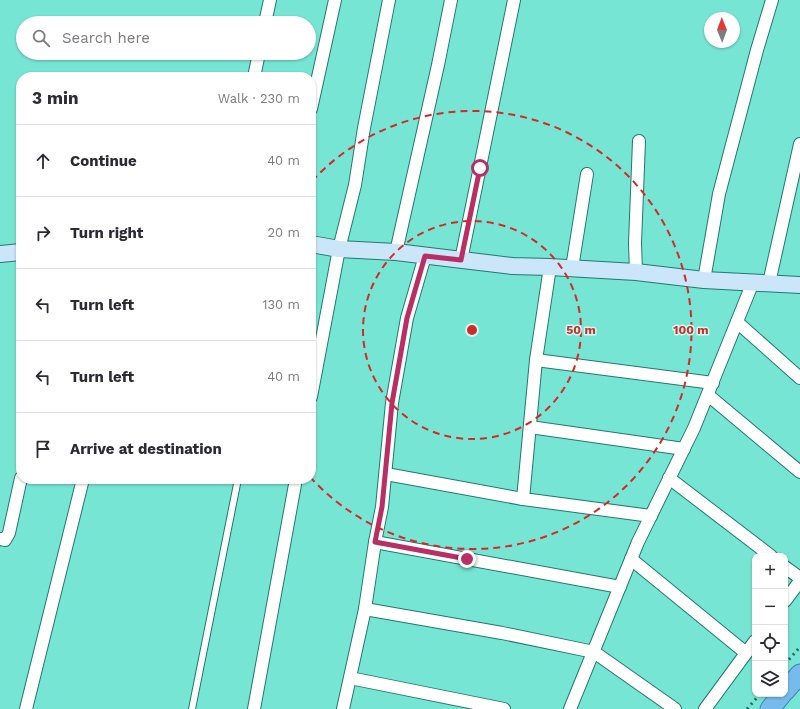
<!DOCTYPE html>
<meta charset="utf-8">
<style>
:root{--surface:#fff;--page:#f2f2f3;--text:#2b2b33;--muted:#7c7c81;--line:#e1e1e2}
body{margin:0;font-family:"Work Sans",sans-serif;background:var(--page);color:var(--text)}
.controls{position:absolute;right:12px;bottom:12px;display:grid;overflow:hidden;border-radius:8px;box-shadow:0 1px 3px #0004}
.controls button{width:36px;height:36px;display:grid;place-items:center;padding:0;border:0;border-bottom:1px solid var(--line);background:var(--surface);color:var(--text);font:20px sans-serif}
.compass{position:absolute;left:704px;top:12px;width:36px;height:36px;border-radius:50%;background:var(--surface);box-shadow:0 1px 3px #0004;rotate:359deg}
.stop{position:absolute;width:12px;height:12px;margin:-9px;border:3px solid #b92e64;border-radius:50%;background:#fff}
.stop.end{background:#b92e64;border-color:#fff;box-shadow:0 1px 4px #0008}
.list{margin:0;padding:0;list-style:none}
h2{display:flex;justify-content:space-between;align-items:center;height:52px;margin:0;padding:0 16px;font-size:17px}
h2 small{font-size:13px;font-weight:400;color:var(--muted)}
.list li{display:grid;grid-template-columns:26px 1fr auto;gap:12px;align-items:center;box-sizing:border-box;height:72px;padding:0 16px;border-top:1px solid var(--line)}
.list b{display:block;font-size:15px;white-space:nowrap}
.list em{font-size:13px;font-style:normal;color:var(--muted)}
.icon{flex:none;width:22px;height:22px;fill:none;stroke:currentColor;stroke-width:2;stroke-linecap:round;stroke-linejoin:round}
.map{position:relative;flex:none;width:800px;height:709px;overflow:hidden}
.search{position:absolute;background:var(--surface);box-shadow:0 1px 3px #0004;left:16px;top:16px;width:300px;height:44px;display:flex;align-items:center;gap:10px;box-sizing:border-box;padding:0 14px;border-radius:22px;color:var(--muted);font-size:15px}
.panel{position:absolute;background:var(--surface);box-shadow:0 1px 3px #0004;left:16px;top:72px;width:300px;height:412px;border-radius:16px}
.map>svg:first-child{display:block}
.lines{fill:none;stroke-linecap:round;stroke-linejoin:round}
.service-casing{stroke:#207a6e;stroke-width:8}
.minor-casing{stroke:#207a6e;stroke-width:14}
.secondary-casing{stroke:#207a6e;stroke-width:18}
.trunk-casing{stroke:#3c86ab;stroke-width:21}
.service{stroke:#fff;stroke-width:6}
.minor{stroke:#fff;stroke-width:12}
.secondary{stroke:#cbe6f8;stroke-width:16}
.trunk{stroke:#76bbec;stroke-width:19}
.rail{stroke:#2b6b61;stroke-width:3;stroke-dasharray:2 4;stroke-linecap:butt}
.route{stroke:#b92e64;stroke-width:5}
.ring{fill:none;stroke:#d62828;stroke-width:2;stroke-dasharray:7 5}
.centre{fill:#d62828;stroke:#c9fbf1;stroke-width:2}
.ring-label{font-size:12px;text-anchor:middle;font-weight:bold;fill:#d62828;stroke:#c9fbf1;stroke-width:3;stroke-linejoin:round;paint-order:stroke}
</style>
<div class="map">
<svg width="800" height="709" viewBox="0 0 800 709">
<rect width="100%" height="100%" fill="#77e5d3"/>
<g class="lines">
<g class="service-casing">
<polyline id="service" points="192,709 238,479"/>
</g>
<g class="minor-casing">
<g id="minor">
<polyline points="265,23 270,0"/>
<polyline points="254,77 259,53"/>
<polyline points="311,109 335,0"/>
<polyline points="396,252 438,65 451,0"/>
<polyline points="461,260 514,0"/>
<polyline points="550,267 536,360 523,499 651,516"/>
<polyline points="572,268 587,174"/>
<polyline points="636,272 635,243 639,141"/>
<polyline points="704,280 719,194 757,50 772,0"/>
<polyline points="769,283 800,144"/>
<polyline points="737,322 800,378"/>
<polyline points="536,360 713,383"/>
<polyline points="708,395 800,472"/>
<polyline points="311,397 339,249 355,185 364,128 389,0"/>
<polyline points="530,427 684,449"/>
<polyline points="386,474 523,499"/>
<polyline points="669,478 771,556"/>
<polyline points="0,539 5,540 9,533 21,478"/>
<polyline points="375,542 620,587"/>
<polyline points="631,559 746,653"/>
<polyline points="785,567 800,578"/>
<polyline points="785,601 800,581"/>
<polyline points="365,609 502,633 594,652 675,709"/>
<polyline points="350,678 504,709"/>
<polyline points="26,709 83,479"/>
<polyline points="254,709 296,479"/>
<polyline points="343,709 365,609 375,542 382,507 392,403 407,318 425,256"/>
<polyline points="570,709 638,542 694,428 753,282"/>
<polyline points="705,709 755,641"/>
</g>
</g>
<g class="secondary-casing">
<g id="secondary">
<polyline points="311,244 339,249 396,252 512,266 550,267 636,272 704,280 800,285"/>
<polyline points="0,254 21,252"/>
</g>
</g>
<g class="trunk-casing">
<g id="trunk">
<polyline points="785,691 800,674"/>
<polyline points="770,709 782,694"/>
</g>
</g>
<use href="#service" class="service"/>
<use href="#minor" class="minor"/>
<use href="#secondary" class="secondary"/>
<use href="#trunk" class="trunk"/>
<g class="rail">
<polyline points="785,664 800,647"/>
<polyline points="747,709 760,694"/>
</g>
</g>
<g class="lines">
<polyline class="route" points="467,559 375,542 382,507 392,403 407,318 425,256 461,260 480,168"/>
</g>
<g class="ring">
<circle cx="472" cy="330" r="109"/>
<path d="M312 181A219 219 0 1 1 312 479"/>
</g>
<circle cx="472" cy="330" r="6" class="centre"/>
<g class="ring-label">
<text x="581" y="334">50 m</text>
<text x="691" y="334">100 m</text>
</g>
</svg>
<div class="controls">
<button>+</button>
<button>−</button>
<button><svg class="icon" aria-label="locate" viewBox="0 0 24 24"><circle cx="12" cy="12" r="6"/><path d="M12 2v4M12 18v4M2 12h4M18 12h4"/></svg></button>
<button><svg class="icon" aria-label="layers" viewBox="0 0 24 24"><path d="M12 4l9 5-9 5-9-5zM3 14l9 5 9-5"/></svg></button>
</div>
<svg class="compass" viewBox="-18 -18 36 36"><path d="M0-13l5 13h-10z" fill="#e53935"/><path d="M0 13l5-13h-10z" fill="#7c7c81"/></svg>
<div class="stop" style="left:480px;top:168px"></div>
<div class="stop end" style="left:467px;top:559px"></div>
<div class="search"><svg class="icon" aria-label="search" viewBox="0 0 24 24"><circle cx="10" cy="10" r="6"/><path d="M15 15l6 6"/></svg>Search here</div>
<section class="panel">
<h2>3 min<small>Walk · 230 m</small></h2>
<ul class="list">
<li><svg class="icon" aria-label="ahead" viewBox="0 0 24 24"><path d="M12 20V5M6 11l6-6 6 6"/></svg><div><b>Continue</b></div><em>40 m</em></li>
<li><svg class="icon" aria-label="right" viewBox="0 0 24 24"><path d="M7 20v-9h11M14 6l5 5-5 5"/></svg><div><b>Turn right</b></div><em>20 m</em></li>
<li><svg class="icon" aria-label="left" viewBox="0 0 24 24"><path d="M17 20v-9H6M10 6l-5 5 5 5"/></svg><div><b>Turn left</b></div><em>130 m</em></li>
<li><svg class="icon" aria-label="left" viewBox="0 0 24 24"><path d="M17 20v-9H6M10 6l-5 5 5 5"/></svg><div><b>Turn left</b></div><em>40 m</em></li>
<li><svg class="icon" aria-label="arrive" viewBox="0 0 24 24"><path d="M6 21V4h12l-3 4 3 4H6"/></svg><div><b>Arrive at destination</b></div></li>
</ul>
</section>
</div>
